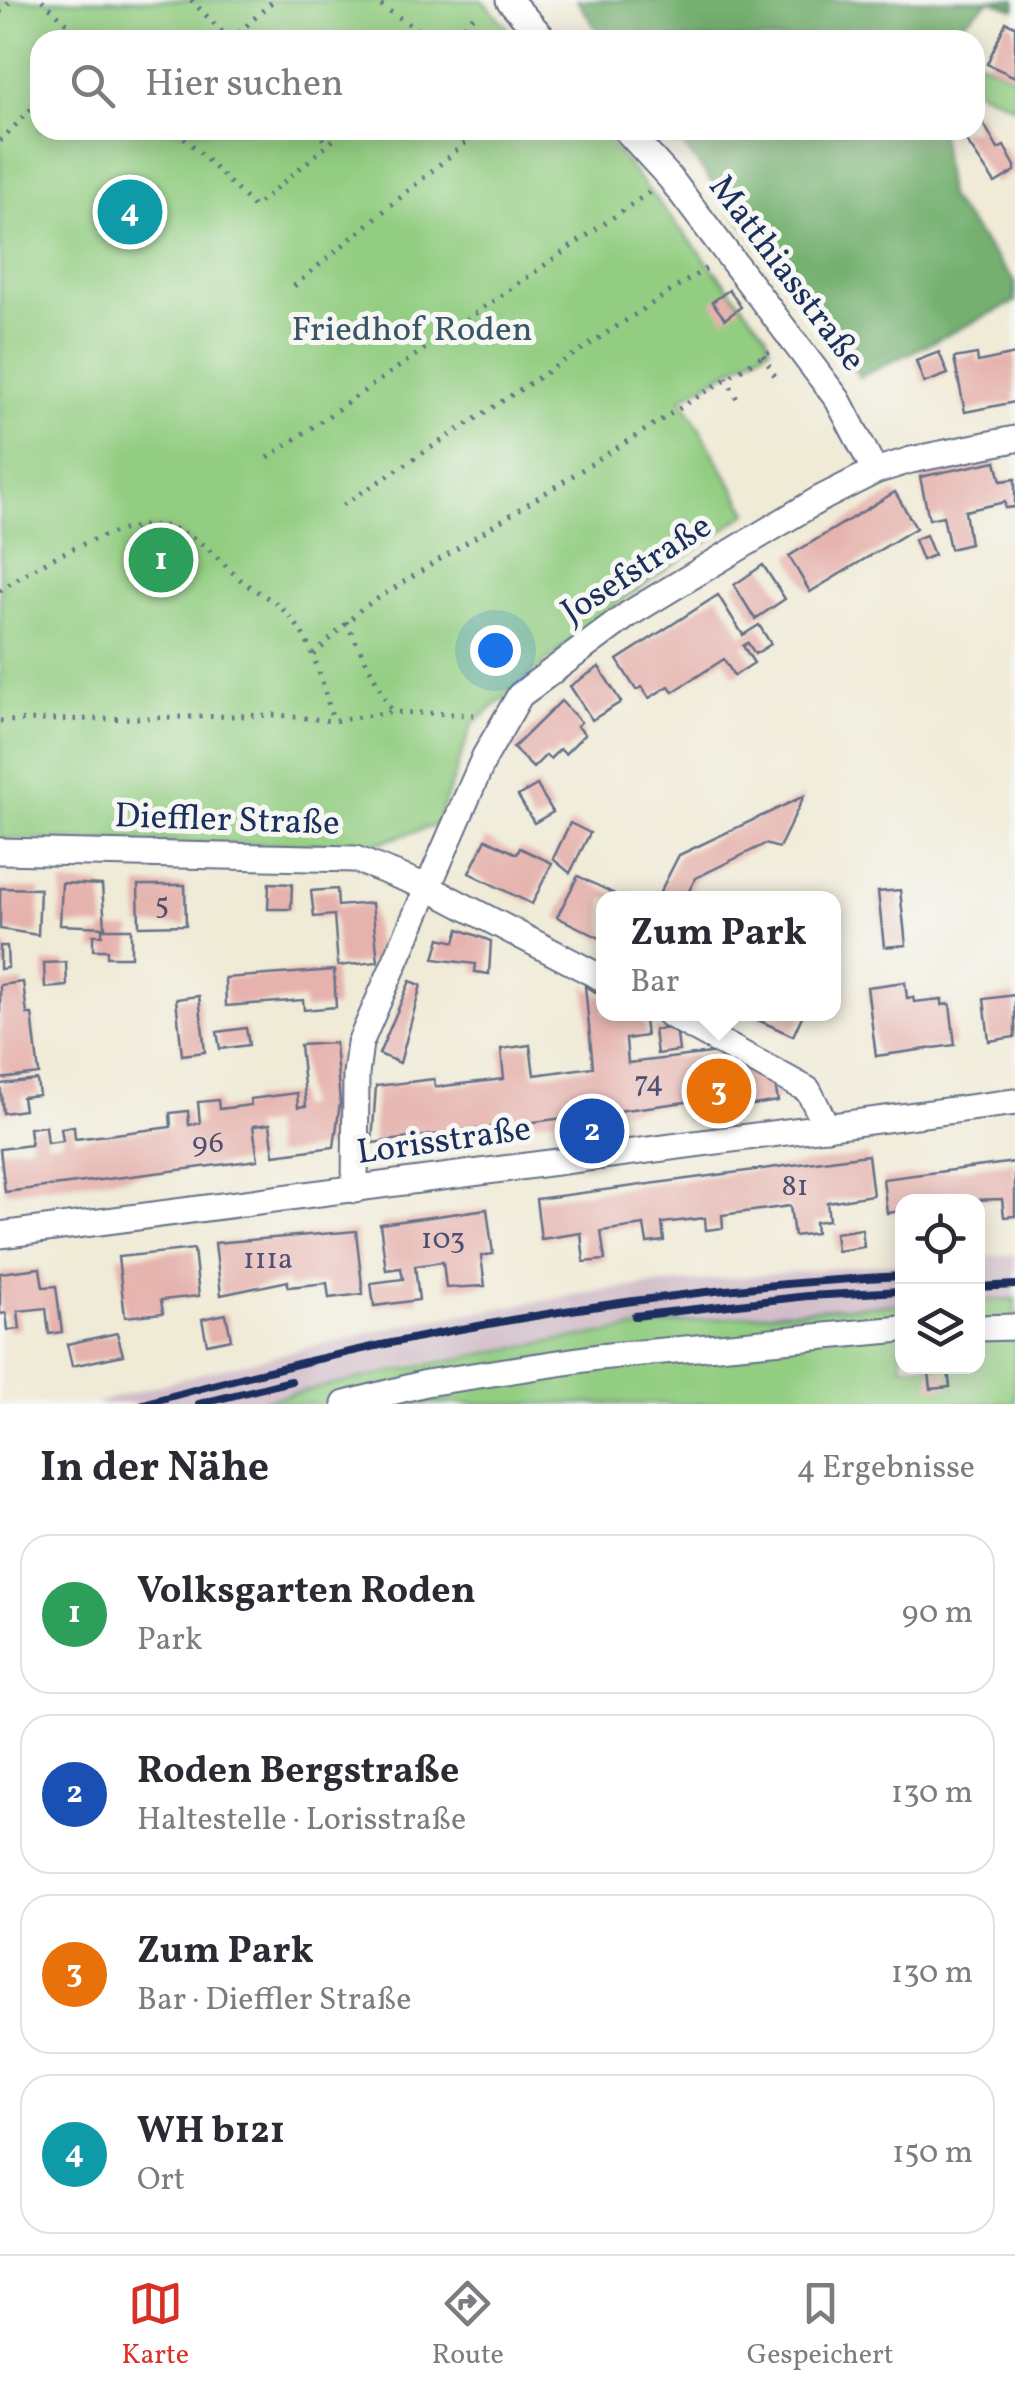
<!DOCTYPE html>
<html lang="de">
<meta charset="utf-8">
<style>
:root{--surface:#fff;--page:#f2f2f3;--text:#2b2b33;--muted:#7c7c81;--line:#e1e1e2;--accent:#d93025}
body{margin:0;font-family:Vollkorn,serif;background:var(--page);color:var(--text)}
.controls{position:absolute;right:30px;bottom:30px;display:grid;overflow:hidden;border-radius:20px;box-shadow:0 5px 25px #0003}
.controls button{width:90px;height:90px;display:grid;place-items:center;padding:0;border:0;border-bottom:2px solid var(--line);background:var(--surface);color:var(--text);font:50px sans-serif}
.you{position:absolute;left:495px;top:650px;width:35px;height:35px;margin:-25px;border:8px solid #fff;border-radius:50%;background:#1a73e8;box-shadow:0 0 0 15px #1a73e833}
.badge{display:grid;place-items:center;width:65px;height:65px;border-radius:50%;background:var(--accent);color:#fff;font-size:32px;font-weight:700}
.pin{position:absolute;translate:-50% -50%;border:5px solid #fff;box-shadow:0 2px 10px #0006}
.popup{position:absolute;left:596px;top:891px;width:245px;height:130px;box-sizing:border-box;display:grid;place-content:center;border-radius:20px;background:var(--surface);filter:drop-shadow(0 2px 8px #0005);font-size:32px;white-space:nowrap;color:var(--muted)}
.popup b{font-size:38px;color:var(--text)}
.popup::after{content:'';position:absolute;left:50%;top:100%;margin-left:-20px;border:20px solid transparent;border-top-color:var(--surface)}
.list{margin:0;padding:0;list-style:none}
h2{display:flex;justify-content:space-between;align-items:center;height:130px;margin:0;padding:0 40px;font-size:42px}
h2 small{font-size:32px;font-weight:400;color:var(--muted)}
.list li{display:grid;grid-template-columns:65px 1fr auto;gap:30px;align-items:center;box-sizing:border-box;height:160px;margin:0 20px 20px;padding:0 20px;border:2px solid var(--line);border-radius:30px}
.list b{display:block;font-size:38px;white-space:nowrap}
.list p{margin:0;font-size:32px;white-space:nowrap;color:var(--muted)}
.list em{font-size:32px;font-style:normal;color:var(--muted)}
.icon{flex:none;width:55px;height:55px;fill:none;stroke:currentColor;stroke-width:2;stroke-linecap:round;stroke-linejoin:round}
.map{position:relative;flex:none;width:1015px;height:1404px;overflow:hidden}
.search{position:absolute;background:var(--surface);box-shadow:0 5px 25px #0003;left:30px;right:30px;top:30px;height:110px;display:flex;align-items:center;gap:25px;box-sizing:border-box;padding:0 35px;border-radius:30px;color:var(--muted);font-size:38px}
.sheet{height:850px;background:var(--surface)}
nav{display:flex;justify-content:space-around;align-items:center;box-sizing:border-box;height:140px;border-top:2px solid var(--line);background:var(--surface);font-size:28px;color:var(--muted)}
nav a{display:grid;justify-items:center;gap:5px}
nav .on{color:var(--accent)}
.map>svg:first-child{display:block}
.industrial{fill:#d1bdc9}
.green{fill:#92cd81;stroke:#567e70;stroke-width:2.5}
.forest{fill:#75b06f;stroke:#487066;stroke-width:2.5}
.building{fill:#e6b2ad}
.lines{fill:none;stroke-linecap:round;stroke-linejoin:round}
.minor-casing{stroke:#667188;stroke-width:29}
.path{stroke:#667188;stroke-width:5;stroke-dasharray:2.5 8;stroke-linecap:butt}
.minor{stroke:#fff;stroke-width:25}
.rail{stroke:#1b2f5e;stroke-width:8}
.labels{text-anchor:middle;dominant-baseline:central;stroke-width:10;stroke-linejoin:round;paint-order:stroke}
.number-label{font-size:30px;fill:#4e5072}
.street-label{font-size:35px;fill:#1b2f5e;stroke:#f6f6f2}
.park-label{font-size:35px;fill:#395667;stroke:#f6f6f2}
</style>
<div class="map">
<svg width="1015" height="1404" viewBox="0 0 1015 1404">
<rect width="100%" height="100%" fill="#f6f6f2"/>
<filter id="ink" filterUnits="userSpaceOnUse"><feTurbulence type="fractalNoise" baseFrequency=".01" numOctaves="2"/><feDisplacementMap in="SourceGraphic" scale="20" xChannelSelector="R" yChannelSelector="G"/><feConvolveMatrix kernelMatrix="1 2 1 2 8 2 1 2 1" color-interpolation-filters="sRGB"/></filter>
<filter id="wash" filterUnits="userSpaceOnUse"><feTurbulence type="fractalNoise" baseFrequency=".0048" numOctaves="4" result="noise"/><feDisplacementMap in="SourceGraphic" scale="40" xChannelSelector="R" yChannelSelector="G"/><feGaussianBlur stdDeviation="2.25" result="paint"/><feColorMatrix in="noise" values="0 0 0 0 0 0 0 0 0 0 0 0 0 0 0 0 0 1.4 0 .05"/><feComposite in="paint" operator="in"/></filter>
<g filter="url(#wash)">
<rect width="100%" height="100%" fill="#f0ebd7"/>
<g class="industrial">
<polygon points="1015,1254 1015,1299 978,1301 978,1257"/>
<polygon points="902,1262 902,1304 804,1309 611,1330 411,1364 251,1404 93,1404 198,1374 402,1325 602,1290"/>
</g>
<g class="green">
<polygon points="0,0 482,0 519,40 40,40 40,130 599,130 766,333 770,347 682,398 748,513 601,615 472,725 437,825 368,846 0,839"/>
<polygon points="975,59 1015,77 1015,107 975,89"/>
<path d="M1015 1299V1404H251C465 1351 681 1314 902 1304V1366H978V1301Z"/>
</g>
<g class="forest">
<polygon points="577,0 1015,0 1015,9 990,0 955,29 950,40 604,40"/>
<polygon points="672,130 940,130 948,197 1015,282 1015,302 860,377"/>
</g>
<g id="blocks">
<g class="building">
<polygon points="1006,22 1015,26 1015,77 987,64"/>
<polygon points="975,108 998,149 1004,146 1015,166 1015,171 995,183 959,130 975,130"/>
<polygon points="118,185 134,196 156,187 158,191 151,196 159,208 133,243 127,244 102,226 101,216"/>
<polygon points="729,290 741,307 725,319 712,302"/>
<polygon points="939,352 948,374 924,383 916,361"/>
<polygon points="977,354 978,362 1015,354 1015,402 965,412 954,358"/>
<polygon points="996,461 1001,481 1015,479 1015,507 1005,508 1005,502 965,511 970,544 950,549 943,516 929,519 920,477"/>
<polygon points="895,492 916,528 810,592 789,556"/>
<polygon points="926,535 934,555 922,560 914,540"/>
<polygon points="763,565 785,599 755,619 734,585"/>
<polygon points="718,595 743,635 759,625 771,644 755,654 748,643 743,646 754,663 734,676 724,659 673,692 669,686 649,698 642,687 636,690 617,660"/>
<polygon points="599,667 621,702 592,720 570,686"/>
<polygon points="561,701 581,722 577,726 585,734 565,754 560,749 550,759 546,755 533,768 513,748"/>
<polygon points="537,785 553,812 534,823 518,796"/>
<polygon points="804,796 779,848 765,844 696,878 685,898 657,898 679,855"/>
<polygon points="570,823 590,833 570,873 553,859"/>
<polygon points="486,839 517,854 520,848 552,863 532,904 469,873"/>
<polygon points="578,876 623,898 604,898 604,940 557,917"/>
<polygon points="62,883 102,885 105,927 60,925"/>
<polygon points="269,883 292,884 291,909 268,909"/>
<polygon points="138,885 185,885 186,925 139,926"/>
<polygon points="0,888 40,889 38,935 0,929"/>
<polygon points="337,889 338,906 372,903 378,962 338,966 334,915 314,917 311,891"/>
<polygon points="900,890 906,945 884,947 878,892"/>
<polygon points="102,929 131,929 131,957 107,957 107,950 93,950 93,935 102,935"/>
<polygon points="459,929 491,941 489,974 475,972 476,964 434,959 440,938 455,942"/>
<polygon points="0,946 7,946 8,968 0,969"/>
<polygon points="66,962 67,986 45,988 44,963"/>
<polygon points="334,970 336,1007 304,1010 303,1000 226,1006 225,978"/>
<polygon points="410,981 421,985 400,1063 379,1054"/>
<polygon points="23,982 27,1014 32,1014 39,1074 0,1079 0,985"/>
<polygon points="905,982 907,998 913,997 914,1002 942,999 942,1005 950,1004 955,1045 876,1056 867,987"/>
<polygon points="585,986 604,997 604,1014 633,1014 644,1020 646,1036 626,1039 628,1063 719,1052 775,1084 778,1101 741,1107 740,1095 372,1143 376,1086 434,1079 435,1087 504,1079 501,1049 530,1045 534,1075 593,1067"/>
<polygon points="1015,995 1015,1037 989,1041 984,999"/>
<polygon points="199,996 205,1052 182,1055 176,999"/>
<polygon points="745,1014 803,1014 793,1036"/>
<polygon points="676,1027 679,1051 657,1054 654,1030"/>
<polygon points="246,1028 249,1045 220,1049 217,1032"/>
<polygon points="335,1043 340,1103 334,1147 274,1155 270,1124 253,1126 258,1160 5,1192 0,1149 31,1145 29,1128 45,1126 47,1143 63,1141 61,1128 74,1126 75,1139 171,1127 170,1113 188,1111 189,1125 200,1123 198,1102 218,1100 219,1109 251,1105 250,1099 297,1093 298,1107 306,1106 300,1045"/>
<polygon points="37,1080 39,1095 22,1097 24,1110 3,1113 0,1084"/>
<polygon points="868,1155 873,1195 827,1202 829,1220 815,1222 816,1233 794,1236 790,1206 722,1215 723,1228 706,1230 705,1218 662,1223 664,1241 647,1243 644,1225 601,1231 605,1260 584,1262 581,1233 541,1239 536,1199"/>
<polygon points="1015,1162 1015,1216 1004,1217 1002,1199 902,1202 902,1211 887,1213 883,1179"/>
<polygon points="487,1209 493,1254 481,1256 485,1286 446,1288 443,1262 415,1266 419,1300 374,1306 371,1283 403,1279 401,1268 386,1270 380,1224"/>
<polygon points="862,1229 864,1247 837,1251 835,1233"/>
<polygon points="356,1231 363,1294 329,1298 327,1283 288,1287 288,1281 221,1295 215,1243"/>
<polygon points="194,1249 199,1296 161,1300 163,1313 125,1317 118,1257"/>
<polygon points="40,1268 43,1287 56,1286 62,1332 49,1334 46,1308 18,1311 20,1329 8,1330 6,1313 0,1314 0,1273"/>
<polygon points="226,1314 231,1339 207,1344 202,1319"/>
<polygon points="117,1333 123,1355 72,1366 67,1344"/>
<polygon points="948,1370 950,1387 931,1389 929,1372"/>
</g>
</g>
</g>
<g filter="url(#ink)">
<use href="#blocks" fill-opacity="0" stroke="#667188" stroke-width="2.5"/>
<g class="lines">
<g class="minor-casing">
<g id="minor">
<polyline points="509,0 545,40"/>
<polyline points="626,130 670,178 838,400 875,471"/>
<polyline points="0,851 355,859 427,887 604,979"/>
<polyline points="669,1014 808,1090 827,1127"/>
<polyline points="355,1190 356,1074 360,1043 485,756 520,695 629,614 818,500 875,471 911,460 1015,439"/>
<polyline points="0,1235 1015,1102"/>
<polyline points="978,1328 1015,1327"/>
<polyline points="345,1404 426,1383 598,1357 902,1329"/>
</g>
</g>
<g class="path">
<polyline points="42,0 85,40"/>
<polyline points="191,0 230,40"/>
<polyline points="372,0 434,40"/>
<polyline points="0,12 12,0"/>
<polyline points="231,40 274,0"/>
<polyline points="449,40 475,15"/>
<polyline points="177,130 254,207 345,130"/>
<polyline points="315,130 328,144"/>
<polyline points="0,141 40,100"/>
<polyline points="294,286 481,130"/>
<polyline points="763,355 775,376"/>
<polyline points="726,377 737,399"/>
<polyline points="268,458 651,191"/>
<polyline points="343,505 708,267"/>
<path d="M0 591C33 565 126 516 168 527 200 535 218 560 241 580 252 590 267 596 279 606 313 635 321 679 333 721"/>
<polyline points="346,622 392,712"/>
<polyline points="314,655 361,609 772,350"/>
<polyline points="0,721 278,715 333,721 392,712 482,715"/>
</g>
<use href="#minor" class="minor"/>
<g class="rail">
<polyline points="978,1287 1015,1285"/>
<polyline points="635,1316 807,1296 902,1291"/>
<path d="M143 1404C390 1334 646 1289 902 1276"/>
<polyline points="199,1404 291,1381"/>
</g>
</g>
</g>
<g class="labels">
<g class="number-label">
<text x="162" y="905">5</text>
<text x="649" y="1083">74</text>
<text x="208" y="1144">96</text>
<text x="795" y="1187">81</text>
<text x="443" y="1240">103</text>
<text x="268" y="1260">111a</text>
</g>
<g class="street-label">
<text transform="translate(786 274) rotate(53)">Matthiasstraße</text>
<text transform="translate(637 570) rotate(-33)">Josefstraße</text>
<text transform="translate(227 821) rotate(2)">Dieffler Straße</text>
<text transform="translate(444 1142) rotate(-8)">Lorisstraße</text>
</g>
<g class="park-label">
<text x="412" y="331">Friedhof Roden</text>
</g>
</g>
</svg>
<div class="controls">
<button><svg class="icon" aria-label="locate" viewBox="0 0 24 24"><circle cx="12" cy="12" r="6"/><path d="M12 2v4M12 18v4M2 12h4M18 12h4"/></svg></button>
<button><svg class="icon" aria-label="layers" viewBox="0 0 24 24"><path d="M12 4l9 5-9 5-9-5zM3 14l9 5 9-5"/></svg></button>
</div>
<div class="you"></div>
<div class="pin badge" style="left:161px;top:560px;background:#2e9e5b">1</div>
<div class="pin badge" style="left:592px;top:1131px;background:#1a4fb4">2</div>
<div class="pin badge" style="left:719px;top:1091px;background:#e8710a">3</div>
<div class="popup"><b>Zum Park</b>Bar</div>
<div class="pin badge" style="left:130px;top:212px;background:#0f9aa8">4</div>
<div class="search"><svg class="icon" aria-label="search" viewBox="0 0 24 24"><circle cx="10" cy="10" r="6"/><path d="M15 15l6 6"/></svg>Hier suchen</div>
</div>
<section class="sheet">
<h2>In der Nähe<small>4 Ergebnisse</small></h2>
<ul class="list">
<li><span class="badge" style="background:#2e9e5b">1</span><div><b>Volksgarten Roden</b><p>Park</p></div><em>90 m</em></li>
<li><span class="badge" style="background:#1a4fb4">2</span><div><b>Roden Bergstraße</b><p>Haltestelle · Lorisstraße</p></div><em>130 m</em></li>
<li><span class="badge" style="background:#e8710a">3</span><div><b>Zum Park</b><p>Bar · Dieffler Straße</p></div><em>130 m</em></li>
<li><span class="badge" style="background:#0f9aa8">4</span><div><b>WH b121</b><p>Ort</p></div><em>150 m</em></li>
</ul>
</section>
<nav>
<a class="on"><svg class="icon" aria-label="map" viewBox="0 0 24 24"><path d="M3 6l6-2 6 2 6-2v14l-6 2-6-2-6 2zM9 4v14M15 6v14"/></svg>Karte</a>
<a><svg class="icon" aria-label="directions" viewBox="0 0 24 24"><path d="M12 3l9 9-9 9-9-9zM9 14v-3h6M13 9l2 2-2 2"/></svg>Route</a>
<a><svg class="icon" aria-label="saved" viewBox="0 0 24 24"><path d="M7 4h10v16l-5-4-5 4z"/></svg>Gespeichert</a>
</nav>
